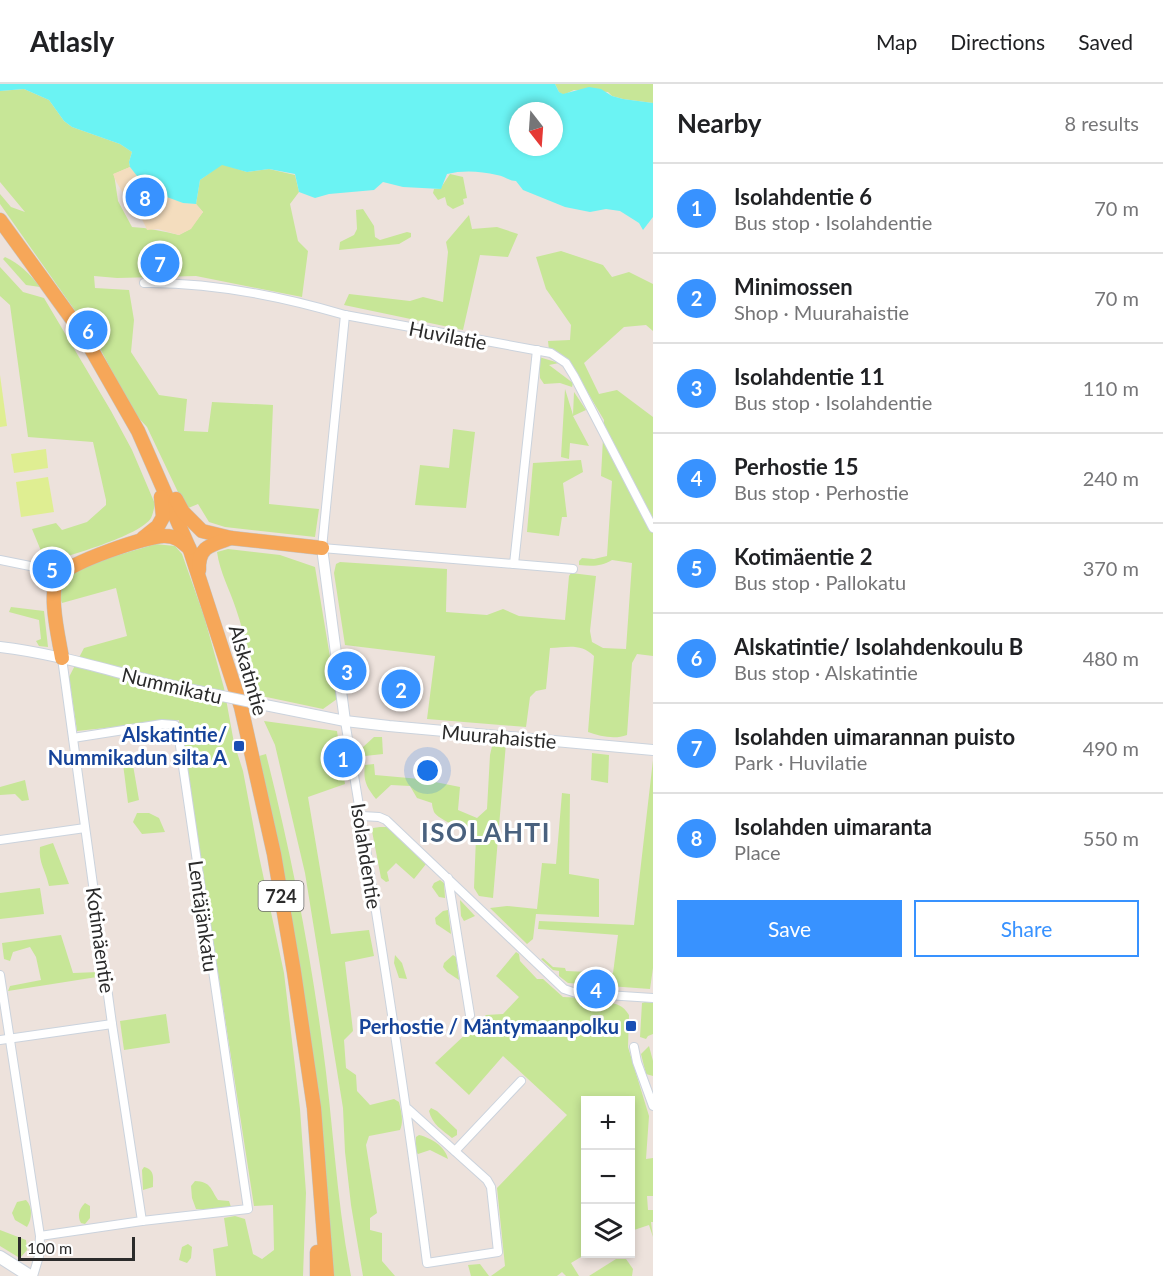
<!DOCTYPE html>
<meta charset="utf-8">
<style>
:root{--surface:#fff;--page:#f6f6f6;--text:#202124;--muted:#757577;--line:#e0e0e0;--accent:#3892ff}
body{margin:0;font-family:Lato,sans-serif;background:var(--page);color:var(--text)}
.controls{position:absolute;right:18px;bottom:18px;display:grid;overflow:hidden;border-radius:0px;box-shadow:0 3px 9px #0003}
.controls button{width:54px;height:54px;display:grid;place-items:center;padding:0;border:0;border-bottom:2px solid var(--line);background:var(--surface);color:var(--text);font:30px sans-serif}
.compass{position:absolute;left:509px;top:18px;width:54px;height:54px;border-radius:50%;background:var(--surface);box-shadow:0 3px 9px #0003;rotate:163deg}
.scale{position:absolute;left:18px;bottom:15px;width:117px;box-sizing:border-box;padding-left:6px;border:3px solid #2b2b2b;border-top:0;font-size:16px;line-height:21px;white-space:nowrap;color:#2b2b2b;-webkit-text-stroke:4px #fff;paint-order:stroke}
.you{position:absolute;left:428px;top:687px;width:21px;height:21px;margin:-15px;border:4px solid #fff;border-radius:50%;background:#1a73e8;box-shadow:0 0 0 9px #1a73e833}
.badge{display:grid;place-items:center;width:39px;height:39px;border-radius:50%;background:var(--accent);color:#fff;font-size:20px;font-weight:700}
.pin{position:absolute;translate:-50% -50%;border:3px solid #fff;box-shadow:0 2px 6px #0006}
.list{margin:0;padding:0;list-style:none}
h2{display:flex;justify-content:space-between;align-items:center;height:78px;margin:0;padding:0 24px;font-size:26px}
h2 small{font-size:20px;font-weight:400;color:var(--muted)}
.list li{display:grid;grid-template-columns:39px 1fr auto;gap:18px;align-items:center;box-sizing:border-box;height:90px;padding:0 24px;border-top:2px solid var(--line)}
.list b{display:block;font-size:22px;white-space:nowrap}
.list p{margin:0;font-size:20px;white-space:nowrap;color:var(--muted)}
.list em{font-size:20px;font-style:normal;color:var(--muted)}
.actions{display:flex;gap:12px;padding:18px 24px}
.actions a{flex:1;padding:14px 0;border:2px solid var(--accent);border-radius:0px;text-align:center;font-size:21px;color:var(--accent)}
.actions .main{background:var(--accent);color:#fff}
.icon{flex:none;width:33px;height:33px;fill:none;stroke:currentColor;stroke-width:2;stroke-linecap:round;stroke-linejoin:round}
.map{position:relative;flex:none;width:653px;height:1192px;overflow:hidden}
header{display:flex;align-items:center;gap:36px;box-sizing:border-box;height:84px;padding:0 30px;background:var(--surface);border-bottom:2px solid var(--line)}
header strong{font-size:28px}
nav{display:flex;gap:33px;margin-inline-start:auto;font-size:21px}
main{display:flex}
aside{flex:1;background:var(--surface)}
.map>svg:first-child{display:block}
.green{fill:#c7e697}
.sand{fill:#f4ddbe}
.pitch{fill:#dfee92}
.water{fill:#6bf3f3;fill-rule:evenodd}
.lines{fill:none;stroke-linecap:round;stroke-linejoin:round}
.minor-casing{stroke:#cbd3dd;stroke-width:10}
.tertiary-casing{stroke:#cbd3dd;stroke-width:12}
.secondary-casing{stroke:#cbd3dd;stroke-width:14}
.primary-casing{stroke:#c4c4c4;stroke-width:15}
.minor{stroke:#fff;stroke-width:8}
.tertiary{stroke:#fff;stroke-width:10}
.secondary{stroke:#fff;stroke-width:12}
.primary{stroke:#f6a759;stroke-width:14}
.tertiary-bridge-casing{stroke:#cbd3dd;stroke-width:12;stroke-linecap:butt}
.tertiary-bridge{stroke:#fff;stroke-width:10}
.transit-dot{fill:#1a4fb4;stroke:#fff;stroke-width:2}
.labels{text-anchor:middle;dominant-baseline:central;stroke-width:6;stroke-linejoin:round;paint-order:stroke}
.shield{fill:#fff;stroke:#6b6b6b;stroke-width:1.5}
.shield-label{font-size:18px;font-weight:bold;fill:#2b2b2b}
.street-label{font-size:20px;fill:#2b2b2b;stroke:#fff}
.transit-label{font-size:20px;font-weight:bold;fill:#164399;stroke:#fff;text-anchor:end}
.district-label{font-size:26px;font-weight:bold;letter-spacing:1.5px;fill:#49617e;stroke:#fff}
</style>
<header>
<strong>Atlasly</strong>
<nav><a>Map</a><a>Directions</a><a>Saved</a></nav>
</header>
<main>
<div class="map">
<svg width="653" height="1192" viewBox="0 0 653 1192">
<rect width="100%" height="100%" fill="#ede2dc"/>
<g class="green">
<polygon points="555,0 653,0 653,19 623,15 612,12 608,8 574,6 563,11 559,8"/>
<path d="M24 5 49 16 64 37 72 43 120 60 132 68 129 78 130 83 114 90 118 117 132 143C148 144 163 147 179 151L190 145 203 128 196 120 200 96 222 80 247 88 269 85 295 91 299 108 290 120 298 157 308 167 302 213 196 192 117 194 94 192 95 204 129 206 134 236 131 268 159 311 187 315 184 347 208 348 212 318 273 321 269 420 319 425 315 453 225 443 209 438 198 420 186 425 147 343 133 328 89 243 76 228 0 120V110L11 123 25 128 0 98V7Z"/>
<polygon points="450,90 463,93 467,114 463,115 464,120 453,125 447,121 445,113 438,116 433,109 434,105 440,105"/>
<polygon points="363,125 374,142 375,153 380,156 407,148 411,149 411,153 399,160 339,166 340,158 354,151 357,145 356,126"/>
<polygon points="469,131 472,145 497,143 518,150 508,173 480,171 463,246 344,221 349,210 410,217 423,213 443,218 448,168 446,158"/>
<path d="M561 167 603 181 612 193 629 188 653 200V247L646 241 624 243 584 279 599 310 617 306 653 333V572L637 570 632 579 627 651C614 656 600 652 588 648L594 572C581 559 568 563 550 564L546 605 536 607 530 613 526 643 427 635 435 572 345 561 334 489 336 480 340 478 447 485 446 528 487 531 503 525 519 532 565 536 569 492 571 489 596 492 590 547 592 558 603 564 626 565 632 479 612 476C601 483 591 482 579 481V477L582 474 594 475 607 472 612 397 601 392 604 336 569 277 549 266 548 257 570 256 571 241 546 205 536 173Z"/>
<path d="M5 173C19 179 30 190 40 203L26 201 3 175Z"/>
<path d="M0 183 23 208 44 214 111 327 132 366 155 420C154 424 153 430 151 434 140 452 67 472 46 479L32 445 56 439 62 446 87 438 106 421V416L93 358 28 353 10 221 0 212Z"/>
<polygon points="539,273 559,279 549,281 573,299 572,303 560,299 544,300 540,294"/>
<polygon points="565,305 573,331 574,308 586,326 573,332 589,362 570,359 569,375 561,373"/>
<polygon points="453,345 475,348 466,424 415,421 420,381 449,384"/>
<polygon points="581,376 583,388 563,399 567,433 562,433 559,452 527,448 533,379"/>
<path d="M155 460 175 462 182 470 204 532 224 604 234 659 243 687 259 772 284 889 300 1025 306 1109 303 1192H216L213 1165 228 1162 224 1134 235 1132 245 1135 253 1170 262 1175 274 1166 273 1121 254 1122 179 636 77 647 69 593 84 564 127 552 116 504 62 519 58 509C59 505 61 499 63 496 75 481 135 467 155 460Z"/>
<path d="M228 465 280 471 315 483 337 615 323 625 257 611C251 582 246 554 236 525 230 506 220 489 217 468Z"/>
<polygon points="11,523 44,527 48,563 39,562 36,557 41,555 39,536 9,528"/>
<path d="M264 637 337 647 345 700 308 713 331 850 369 846 374 872 345 878 353 947 344 956 346 984 356 991 357 1007 370 1021 394 1015 399 1018C401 1027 404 1037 400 1046L369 1052 366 1061 377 1129 370 1134V1146L382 1149V1177L395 1192H363L351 1121 345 1068 343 1024 305 789 275 661Z"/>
<polygon points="374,653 382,653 383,670 365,672 362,668 363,663"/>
<path d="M493 658 506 659 493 814 479 812 474 804 476 753C468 747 437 735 434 728 433 725 432 722 432 719L417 714 410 702 391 701 376 715C366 703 363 696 365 681L374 680 375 691 420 695 460 703 458 726 477 734 487 725 490 671Z"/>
<polygon points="592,669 609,671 608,699 591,696"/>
<path d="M266 670C290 765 309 860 322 957 333 1035 336 1114 351 1192H331L261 690 259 672Z"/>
<polygon points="653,676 653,884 650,905 568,899 559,892 559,887 553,886 541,875 543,874 553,883 565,884 566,887 613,889 618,851 538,845 539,837 634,841"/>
<polygon points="123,680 133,681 139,716 128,719"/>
<polygon points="25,696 29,716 22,717 15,710 0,711 0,703"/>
<polygon points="562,709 570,710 569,790 599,795 599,833 536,830 533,855 527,860 490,824 507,822 537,825 542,779 556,780"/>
<polygon points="137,729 149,729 159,734 165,748 142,750 133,738"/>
<polygon points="380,743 387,743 426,780 414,795 396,779 387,788 389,797 386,798 381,794 372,747 373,744"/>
<path d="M53 759 69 800 49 802C46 787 38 778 40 763Z"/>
<polygon points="440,796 444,799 445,814 439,813 432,803 434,799"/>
<polygon points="40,804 44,830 0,835 0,809"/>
<polygon points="460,816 475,832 464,837 461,832"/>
<polygon points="448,826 451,850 436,840 435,834 443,827"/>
<polygon points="61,851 73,889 99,888 97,893 8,907 10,902 41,896 36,873 30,863 13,868 10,877 4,875 2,859"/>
<path d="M516 868 519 870 520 877 537 895H543L563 913 606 915V918C617 920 623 921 629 931L628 963 649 1032 646 1075 653 1074V1112H647L648 1126H653V1138H651L653 1153 649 1141 631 1147 630 1016H586V1170L571 1179 579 1192H566L562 1188 557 1192H491L505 1182 497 1104 567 1031 503 972 469 1011 435 979 486 931 503 930 519 913 496 892Z"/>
<polygon points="395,871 402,879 407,895 399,894 394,879"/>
<polygon points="453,871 456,873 459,896 447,888 443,883 444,879"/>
<polygon points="645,918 653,919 653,950 648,952 646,955 640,953 642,919"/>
<polygon points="166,930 170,959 124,966 120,937"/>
<polygon points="649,962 653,977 653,992 646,990 641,970"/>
<path d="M431 1024 437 1027 457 1046V1051L452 1054C442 1046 432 1040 429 1027Z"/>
<path d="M419 1051C431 1054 445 1062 448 1075L430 1066 418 1070 415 1067 416 1053Z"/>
<path d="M144 1083C155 1086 153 1093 153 1103L143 1106 142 1086Z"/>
<path d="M195 1097C211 1098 210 1104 218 1116L229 1117 231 1123 209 1126 196 1125 192 1114 191 1102Z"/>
<path d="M26 1116C33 1123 32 1135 27 1143L15 1136 12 1129 17 1118Z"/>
<path d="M85 1119 90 1122V1134L85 1140 81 1139C77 1132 79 1125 85 1119Z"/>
<polygon points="0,1146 26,1156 27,1166 21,1173 18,1173 0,1162"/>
<polygon points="188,1160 192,1163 191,1174 187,1179 179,1176 182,1163"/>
<polygon points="616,1175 626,1175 633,1185 632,1192 589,1192"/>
<polygon points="480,1180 489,1192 471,1192 468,1181"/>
</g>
<path class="sand" d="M130 83 183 119 196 120 203 128 191 145 179 151 158 145 147 146C140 126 121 112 113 90Z"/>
<g class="pitch">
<polygon points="0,291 7,342 0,343"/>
<polygon points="46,365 48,384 14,389 11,370"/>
<polygon points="48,393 54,428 21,433 16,398"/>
</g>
<path class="water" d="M0 0H555L559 8 563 10 589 3 601 5 612 12 623 15 653 19V133L643 146 639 139 620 127 606 125 590 128 565 123 523 106 516 97C509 97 504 92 497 91 480 87 463 86 447 90L441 105 403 103 383 98 374 106 329 110 315 114 299 108 295 90 269 85 247 88 222 81 200 96 196 120 183 119 148 106 130 83 129 78 132 68 120 60 72 43 64 37 49 16 24 5 0 7ZM518 27H554V63H518Z"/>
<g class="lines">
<g class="minor-casing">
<g id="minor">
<path d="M144 199C212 198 280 212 345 231L551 269 566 279 574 292 653 444"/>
<polyline points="345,231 322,464 514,480 537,266"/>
<polyline points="0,476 35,483"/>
<polyline points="514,480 573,485"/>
<polyline points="62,574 112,940 142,1137"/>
<path d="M345 637C375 817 404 997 427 1179L498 1168 491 1103 487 1096 408 1025"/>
<polyline points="362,732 379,733 386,736 564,905 576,909 653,914"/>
<polyline points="0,756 85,744"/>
<polyline points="448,794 470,931"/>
<polyline points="0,891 40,1152 39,1172 33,1192"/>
<polyline points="0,956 112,940"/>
<polyline points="634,963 637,978 653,1022"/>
<polyline points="455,1067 521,997"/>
<polyline points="40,1152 142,1137 248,1125 179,655 175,641 162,640 73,654"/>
</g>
</g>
<g class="tertiary-casing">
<g id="tertiary">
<polyline points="322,464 345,637"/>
<path d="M0 563C69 571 135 596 203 608"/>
<polyline points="265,621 345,637 389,642 653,666"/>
</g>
</g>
<g class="secondary-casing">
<polyline id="secondary" points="0,1173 30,1192"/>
</g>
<g class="primary-casing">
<g id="primary">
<polyline points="0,136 82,249 138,347 190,466 241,623 274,770 294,888 314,1024 327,1192"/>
<polyline points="176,415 183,428 202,447 231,454 322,464"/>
<polyline points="143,454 158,442 163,433 161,413"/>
<path d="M199 486C198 462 211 461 231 454"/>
<path d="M62 574C59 555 47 507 59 492 68 479 149 451 165 452 176 452 181 457 189 464"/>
<polyline points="317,1168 317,1192"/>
</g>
</g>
<use href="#minor" class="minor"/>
<use href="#tertiary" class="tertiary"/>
<use href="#secondary" class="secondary"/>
<use href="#primary" class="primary"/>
<g class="tertiary-bridge-casing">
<polyline id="tertiary-bridge" points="203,608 265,621"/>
</g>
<use href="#tertiary-bridge" class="tertiary-bridge"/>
</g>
<g class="transit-dot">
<rect x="233" y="656" width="12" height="12" rx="3"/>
<rect x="625" y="936" width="12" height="12" rx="3"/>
</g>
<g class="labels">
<rect class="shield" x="258.5" y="797" width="45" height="30" rx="4.5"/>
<g class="shield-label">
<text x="281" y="812">724</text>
</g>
<g class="street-label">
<text transform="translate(448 251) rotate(11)">Huvilatie</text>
<text transform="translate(249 586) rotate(74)">Alskatintie</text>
<text transform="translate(172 601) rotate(13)">Nummikatu</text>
<text transform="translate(499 652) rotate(5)">Muurahaistie</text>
<text transform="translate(367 772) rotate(81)">Isolahdentie</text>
<text transform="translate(204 832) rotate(82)">Lentäjänkatu</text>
<text transform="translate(101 856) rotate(82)">Kotimäentie</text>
</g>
<g class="transit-label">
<text x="227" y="650">Alskatintie/<tspan x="227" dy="23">Nummikadun silta A</tspan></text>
<text x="619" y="942">Perhostie / Mäntymaanpolku</text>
</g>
<g class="district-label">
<text x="486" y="748">ISOLAHTI</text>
</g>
</g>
</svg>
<div class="controls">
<button>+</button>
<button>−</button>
<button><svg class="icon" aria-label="layers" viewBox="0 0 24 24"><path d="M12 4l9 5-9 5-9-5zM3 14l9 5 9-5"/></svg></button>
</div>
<svg class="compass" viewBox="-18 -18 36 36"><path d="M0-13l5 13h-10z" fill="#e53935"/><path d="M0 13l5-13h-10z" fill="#757577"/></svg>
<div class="scale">100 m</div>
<div class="you"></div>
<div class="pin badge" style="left:343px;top:674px">1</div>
<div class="pin badge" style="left:401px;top:605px">2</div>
<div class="pin badge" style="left:347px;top:587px">3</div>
<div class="pin badge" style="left:596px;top:905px">4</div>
<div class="pin badge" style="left:52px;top:485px">5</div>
<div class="pin badge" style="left:88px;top:246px">6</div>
<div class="pin badge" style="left:160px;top:179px">7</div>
<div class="pin badge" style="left:145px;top:113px">8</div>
</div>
<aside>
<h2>Nearby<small>8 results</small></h2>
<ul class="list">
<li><span class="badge">1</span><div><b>Isolahdentie 6</b><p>Bus stop · Isolahdentie</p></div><em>70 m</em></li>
<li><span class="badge">2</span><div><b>Minimossen</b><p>Shop · Muurahaistie</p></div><em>70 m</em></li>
<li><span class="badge">3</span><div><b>Isolahdentie 11</b><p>Bus stop · Isolahdentie</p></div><em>110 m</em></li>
<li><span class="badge">4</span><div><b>Perhostie 15</b><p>Bus stop · Perhostie</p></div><em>240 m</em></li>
<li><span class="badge">5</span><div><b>Kotimäentie 2</b><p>Bus stop · Pallokatu</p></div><em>370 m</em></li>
<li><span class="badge">6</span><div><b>Alskatintie/ Isolahdenkoulu B</b><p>Bus stop · Alskatintie</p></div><em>480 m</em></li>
<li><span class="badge">7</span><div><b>Isolahden uimarannan puisto</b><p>Park · Huvilatie</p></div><em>490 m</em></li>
<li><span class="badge">8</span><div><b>Isolahden uimaranta</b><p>Place</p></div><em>550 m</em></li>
</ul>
<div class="actions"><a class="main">Save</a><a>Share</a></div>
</aside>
</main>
